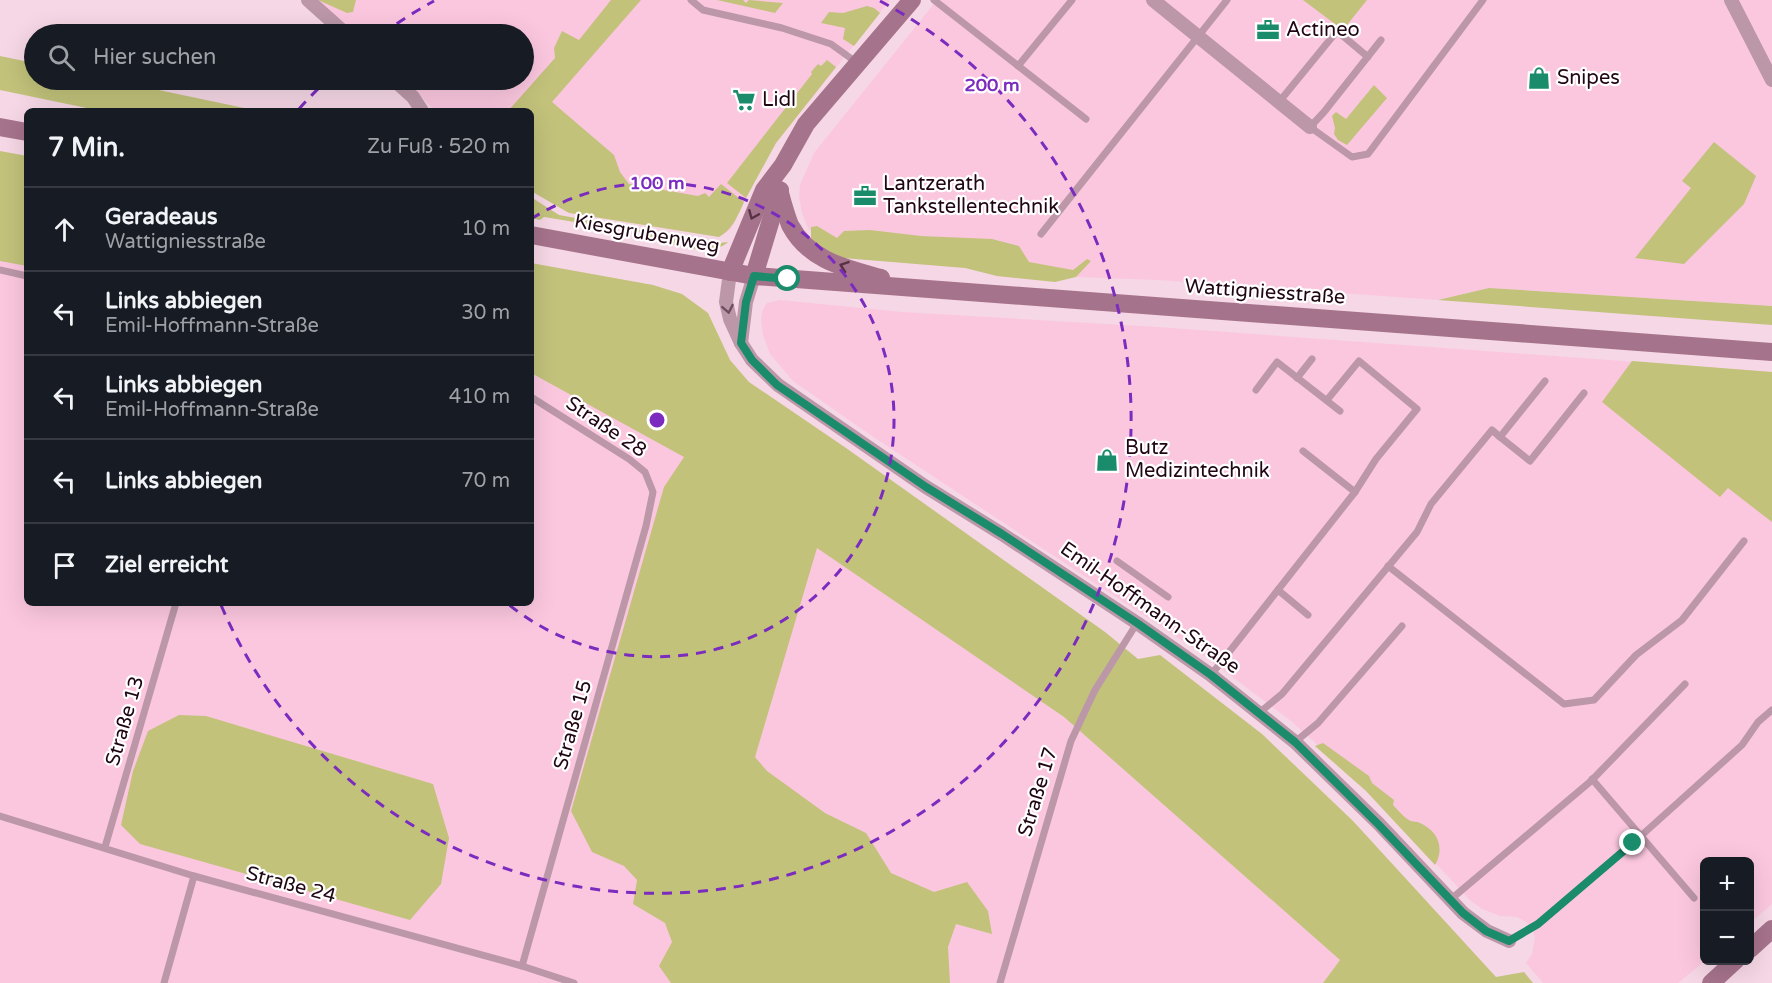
<!DOCTYPE html>
<html lang="de">
<meta charset="utf-8">
<style>
:root{--surface:#171b24;--page:#20242c;--text:#f1f3f6;--muted:#9ea1a6;--line:#363941}
body{margin:0;font-family:"Varela Round",sans-serif;background:var(--page);color:var(--text)}
.controls{position:absolute;right:18px;bottom:18px;display:grid;overflow:hidden;border-radius:9px;box-shadow:0 6px 24px #0002}
.controls button{width:54px;height:54px;display:grid;place-items:center;padding:0;border:0;border-bottom:2px solid var(--line);background:var(--surface);color:var(--text);font:30px sans-serif}
.stop{position:absolute;width:18px;height:18px;margin:-14px;border:4px solid #1a8c6c;border-radius:50%;background:#fff}
.stop.end{background:#1a8c6c;border-color:#fff;box-shadow:0 2px 6px #0008}
.list{margin:0;padding:0;list-style:none}
h2{display:flex;justify-content:space-between;align-items:center;height:78px;margin:0;padding:0 24px;font-size:26px}
h2 small{font-size:20px;font-weight:400;color:var(--muted)}
.list li{display:grid;grid-template-columns:39px 1fr auto;gap:18px;align-items:center;box-sizing:border-box;height:84px;padding:0 24px;border-top:2px solid var(--line)}
.list b{display:block;font-size:22px;white-space:nowrap}
.list p{margin:0;font-size:20px;white-space:nowrap;color:var(--muted)}
.list em{font-size:20px;font-style:normal;color:var(--muted)}
.icon{flex:none;width:33px;height:33px;fill:none;stroke:currentColor;stroke-width:2;stroke-linecap:round;stroke-linejoin:round}
.map{position:relative;flex:none;width:1772px;height:983px;overflow:hidden}
.search{position:absolute;background:var(--surface);box-shadow:0 6px 24px #0002;left:24px;top:24px;width:510px;height:66px;display:flex;align-items:center;gap:15px;box-sizing:border-box;padding:0 21px;border-radius:33px;color:var(--muted);font-size:22px}
.panel{position:absolute;background:var(--surface);box-shadow:0 6px 24px #0002;left:24px;top:108px;width:510px;height:498px;border-radius:9px}
.map>svg:first-child{display:block}
.built{fill:#fbc7df}
.green{fill:#c2c27b}
.lines{fill:none;stroke-linecap:round;stroke-linejoin:round}
.lane{stroke:#bb97a8;stroke-width:7}
.street{stroke:#bb97a8;stroke-width:14}
.secondary{stroke:#a6738c;stroke-width:18}
.oneway{stroke:#563244}
.oneway2{stroke:#6e4e5e}
.route{stroke:#1a8c6c;stroke-width:8}
.ring{fill:none;stroke:#7b2cbf;stroke-width:3;stroke-dasharray:10 8}
.labels{text-anchor:middle;dominant-baseline:central;stroke-width:4.5;stroke-linejoin:round;paint-order:stroke}
.poi-label{font-size:20px;fill:#200614;stroke:#fff;text-anchor:start}
.street-label{font-size:20px;fill:#200614;stroke:#fff}
.centre{fill:#7b2cbf;stroke:#fff;stroke-width:3}
.ring-label{font-size:18px;text-anchor:middle;font-weight:bold;fill:#7b2cbf;stroke:#fff;stroke-width:4.5;stroke-linejoin:round;paint-order:stroke}
</style>
<div class="map">
<svg width="1772" height="983" viewBox="0 0 1772 983">
<rect width="100%" height="100%" fill="#f6d7e5"/>
<g class="built">
<polygon points="318,0 890,0 776,143 756,177 731,229 719,237 597,201 531,111 435,111 406,80 524,80 524,34 356,34"/>
<polygon points="937,0 1772,0 1772,306 1489,288 1438,300 1158,280 1076,277 818,240 808,228 802,213 799,197 800,185 814,153"/>
<polygon points="0,225 27,232 27,603 531,603 531,373 685,457 1064,717 1340,960 1323,983 0,983"/>
<polygon points="780,300 902,312 1158,327 1772,372 1772,904 1750,923 1750,862 1704,862 1705,961 1678,983 1543,983 1526,963 1532,954 1535,937 1532,928 1526,922 1517,917 1500,916 1482,909 1470,900 1363,786 1291,721 1195,649 872,436 793,381 770,354 763,335 761,319 763,309 767,303"/>
</g>
<g class="green">
<polygon points="318,0 356,0 353,12 347,13"/>
<path d="M611 0H641L552 102 614 155 620 172 629 184 698 196 705 193 709 197 721 184 744 202C737 217 733 229 719 237L569 213 531 191V111H508L555 58 554 48 562 31 579 40Z"/>
<polygon points="717,0 743,0 746,3 749,0 783,3 775,13"/>
<polygon points="1303,0 1367,0 1343,30"/>
<polygon points="867,6 874,8 880,13 854,46 843,39 845,28 821,23 829,12 843,13"/>
<polygon points="0,56 34,63 34,80 111,80 258,111 101,111 0,90"/>
<polygon points="827,60 836,67 776,143 746,198 727,183 812,74 811,72 818,64 821,66"/>
<polygon points="1374,85 1387,98 1347,145 1338,140 1334,134 1335,128 1332,116 1336,112 1346,119"/>
<polygon points="1714,142 1756,176 1744,204 1684,264 1635,258 1691,188 1682,181"/>
<polygon points="0,151 27,156 27,266 0,261"/>
<polygon points="531,197 559,215 603,223 607,227 607,230 587,224 544,217 540,220 531,218"/>
<polygon points="817,226 837,238 844,231 870,230 921,236 992,239 1019,246 1029,262 1073,270 1087,259 1091,261 1076,277 1055,282 997,276 965,268 843,258 822,248 811,238 811,227"/>
<path d="M637 230 719 243 728 242C709 260 664 241 642 235Z"/>
<polygon points="531,263 653,285 682,294 708,313 730,360 749,382 846,448 1105,632 1138,659 1160,655 1262,734 1353,821 1496,977 1524,972 1533,983 1323,983 1340,960 1064,717 817,548 755,757 767,771 825,813 866,833 891,873 934,892 967,882 988,911 992,934 956,924 948,947 950,983 671,983 659,966 672,942 665,923 633,904 637,880 624,866 592,852 571,811 664,487 684,457 531,373"/>
<polygon points="1489,288 1772,306 1772,325 1438,300"/>
<polygon points="1632,361 1772,372 1772,522 1728,488 1720,497 1602,402"/>
<polygon points="179,715 206,716 433,784 449,838 441,884 410,920 140,844 121,825 133,771 148,731"/>
<path d="M1323 743 1369 776 1372 783 1394 800 1393 805C1398 810 1404 818 1411 821 1413 822 1417 821 1420 823 1438 831 1445 848 1435 865L1366 791 1315 746Z"/>
</g>
<g class="lines">
<g class="lane">
<polyline points="691,0 703,10 782,28 831,44 856,62"/>
<polyline points="934,0 1086,119"/>
<polyline points="1381,40 1324,112 1310,127 1352,157 1368,154 1483,0"/>
<polyline points="1018,66 1072,0"/>
<polyline points="1279,102 1337,31 1368,57"/>
<polyline points="1041,234 1227,0"/>
<polyline points="0,270 27,276"/>
<polyline points="1297,378 1312,359"/>
<polyline points="1256,390 1277,362 1340,411"/>
<polyline points="1500,437 1530,461 1584,393"/>
<polyline points="1303,451 1355,492"/>
<polyline points="1117,561 1168,597"/>
<polyline points="1388,566 1564,704 1594,700 1636,655 1682,620 1744,541"/>
<polyline points="1278,590 1308,615"/>
<polyline points="1211,675 1355,492 1376,459 1417,409 1359,361 1327,400"/>
<polyline points="1259,713 1282,694 1417,532 1431,504 1492,430 1500,437 1545,381"/>
<polyline points="1295,742 1318,723 1402,626"/>
<polyline points="1592,779 1694,898"/>
<polyline points="0,816 194,876 522,966 574,983"/>
<polyline points="105,847 176,603"/>
<polyline points="1450,900 1591,781 1685,684"/>
<polyline points="1509,941 1538,924 1633,843 1742,745 1758,722 1772,710"/>
<polyline points="522,966 646,526 653,492 645,472 629,459 531,397"/>
<polyline points="164,983 194,876"/>
<polyline points="1000,983 1071,741 1095,690 1137,623"/>
</g>
<g class="street">
<polyline points="308,0 346,34"/>
<polyline points="1153,0 1310,127"/>
<polyline points="1731,0 1772,80"/>
<polyline points="394,80 413,97 422,111"/>
<polyline points="730,272 726,302 730,319 741,343 752,360 778,385 926,487 1002,534 1137,623 1211,675 1295,742 1379,824 1463,913 1487,931 1509,941"/>
<polyline points="741,343 746,302 754,276"/>
</g>
<g class="secondary">
<polyline points="0,127 27,132"/>
<path d="M780 193C783 204 786 215 790 225 809 261 845 268 881 278"/>
<polyline points="531,235 754,276 1772,352"/>
<polyline points="730,272 764,190 783,165 806,124 912,0"/>
<polyline points="754,276 780,190"/>
<polyline points="1750,949 1772,929"/>
<polyline points="1711,983 1736,960"/>
</g>
</g>
<defs><path id="oneway-chevron" d="M-2-3.5L2.5 0L-2 3.5" fill="none" stroke-width="1.6" stroke-linecap="round" stroke-linejoin="round" transform="scale(1.5)"/></defs>
<g class="oneway">
<use href="#oneway-chevron" transform="translate(753 215) rotate(113)"/>
<use href="#oneway-chevron" transform="translate(844 266) rotate(-161)"/>
</g>
<use class="oneway2" href="#oneway-chevron" transform="translate(728 309) rotate(79)"/>
<g class="lines">
<polyline class="route" points="788,279 754,276 746,302 741,343 752,360 777,385 926,487 1002,534 1137,623 1211,675 1295,742 1378,824 1463,913 1486,931 1509,941 1538,924 1633,843"/>
</g>
<g class="ring">
<path d="M531 219A237 237 0 1 1 508 604"/>
<path d="M299 109A474 474 0 0 1 325 82M382 34A474 474 0 0 1 434 1M880 1A474 474 0 1 1 221 605"/>
</g>
<defs>
<g id="office-bare" transform="scale(1.8)"><path d="M-6-3h4V-5.5h4V-3h4V5H-6ZM-1-4.5V-3h2v-1.5ZM-6 0V1H6V0Z" fill="#1a8c6c" stroke="#fff" stroke-width="2.5" paint-order="stroke"/></g>
<g id="shop-bare" transform="scale(1.8)"><path d="M-5-2.5h2.3a2.7 3.5 0 0 1 5.4 0H5L5.5 6h-11ZM-1.5-2.5h3a1.5 2.3 0 0 0-3 0Z" fill="#1a8c6c" stroke="#fff" stroke-width="2.5" paint-order="stroke"/></g>
<g id="supermarket-bare" transform="scale(1.8)"><path d="M-6-5.5h2.5l.6 2H6L4.5 2H-2.5L-4.4-4H-6ZM-1.5 3.2a1.3 1.3 0 1 0 .1 0ZM3 3.2a1.3 1.3 0 1 0 .1 0Z" fill="#1a8c6c" stroke="#fff" stroke-width="2.5" paint-order="stroke"/></g>
</defs>
<g fill-rule="evenodd">
<use href="#office-bare" x="1268" y="30"/>
<use href="#shop-bare" x="1539" y="78"/>
<use href="#supermarket-bare" x="744" y="100"/>
<use href="#office-bare" x="865" y="196"/>
<use href="#shop-bare" x="1107" y="460"/>
</g>
<g class="labels">
<g class="poi-label">
<text x="1286" y="30">Actineo</text>
<text x="1557" y="78">Snipes</text>
<text x="762" y="100">Lidl</text>
<text x="883" y="184">Lantzerath<tspan x="883" dy="23">Tankstellentechnik</tspan></text>
<text x="1125" y="448">Butz<tspan x="1125" dy="23">Medizintechnik</tspan></text>
</g>
<g class="street-label">
<text transform="translate(647 234) rotate(10)">Kiesgrubenweg</text>
<text transform="translate(1265 292) rotate(4)">Wattigniesstraße</text>
<text transform="translate(606 427) rotate(34)">Straße 28</text>
<text transform="translate(1150 608) rotate(35)">Emil-Hoffmann-Straße</text>
<text transform="translate(125 721) rotate(-74)">Straße 13</text>
<text transform="translate(573 725) rotate(-74)">Straße 15</text>
<text transform="translate(1038 792) rotate(-73)">Straße 17</text>
<text transform="translate(291 885) rotate(15)">Straße 24</text>
</g>
</g>
<circle cx="657" cy="420" r="9" class="centre"/>
<g class="ring-label">
<text x="992" y="91">200 m</text>
<text x="657" y="189">100 m</text>
</g>
</svg>
<div class="controls">
<button>+</button>
<button>−</button>
</div>
<div class="stop" style="left:788px;top:279px"></div>
<div class="stop end" style="left:1633px;top:843px"></div>
<div class="search"><svg class="icon" aria-label="search" viewBox="0 0 24 24"><circle cx="10" cy="10" r="6"/><path d="M15 15l6 6"/></svg>Hier suchen</div>
<section class="panel">
<h2>7 Min.<small>Zu Fuß · 520 m</small></h2>
<ul class="list">
<li><svg class="icon" aria-label="ahead" viewBox="0 0 24 24"><path d="M12 20V5M6 11l6-6 6 6"/></svg><div><b>Geradeaus</b><p>Wattigniesstraße</p></div><em>10 m</em></li>
<li><svg class="icon" aria-label="left" viewBox="0 0 24 24"><path d="M17 20v-9H6M10 6l-5 5 5 5"/></svg><div><b>Links abbiegen</b><p>Emil-Hoffmann-Straße</p></div><em>30 m</em></li>
<li><svg class="icon" aria-label="left" viewBox="0 0 24 24"><path d="M17 20v-9H6M10 6l-5 5 5 5"/></svg><div><b>Links abbiegen</b><p>Emil-Hoffmann-Straße</p></div><em>410 m</em></li>
<li><svg class="icon" aria-label="left" viewBox="0 0 24 24"><path d="M17 20v-9H6M10 6l-5 5 5 5"/></svg><div><b>Links abbiegen</b></div><em>70 m</em></li>
<li><svg class="icon" aria-label="arrive" viewBox="0 0 24 24"><path d="M6 21V4h12l-3 4 3 4H6"/></svg><div><b>Ziel erreicht</b></div></li>
</ul>
</section>
</div>
